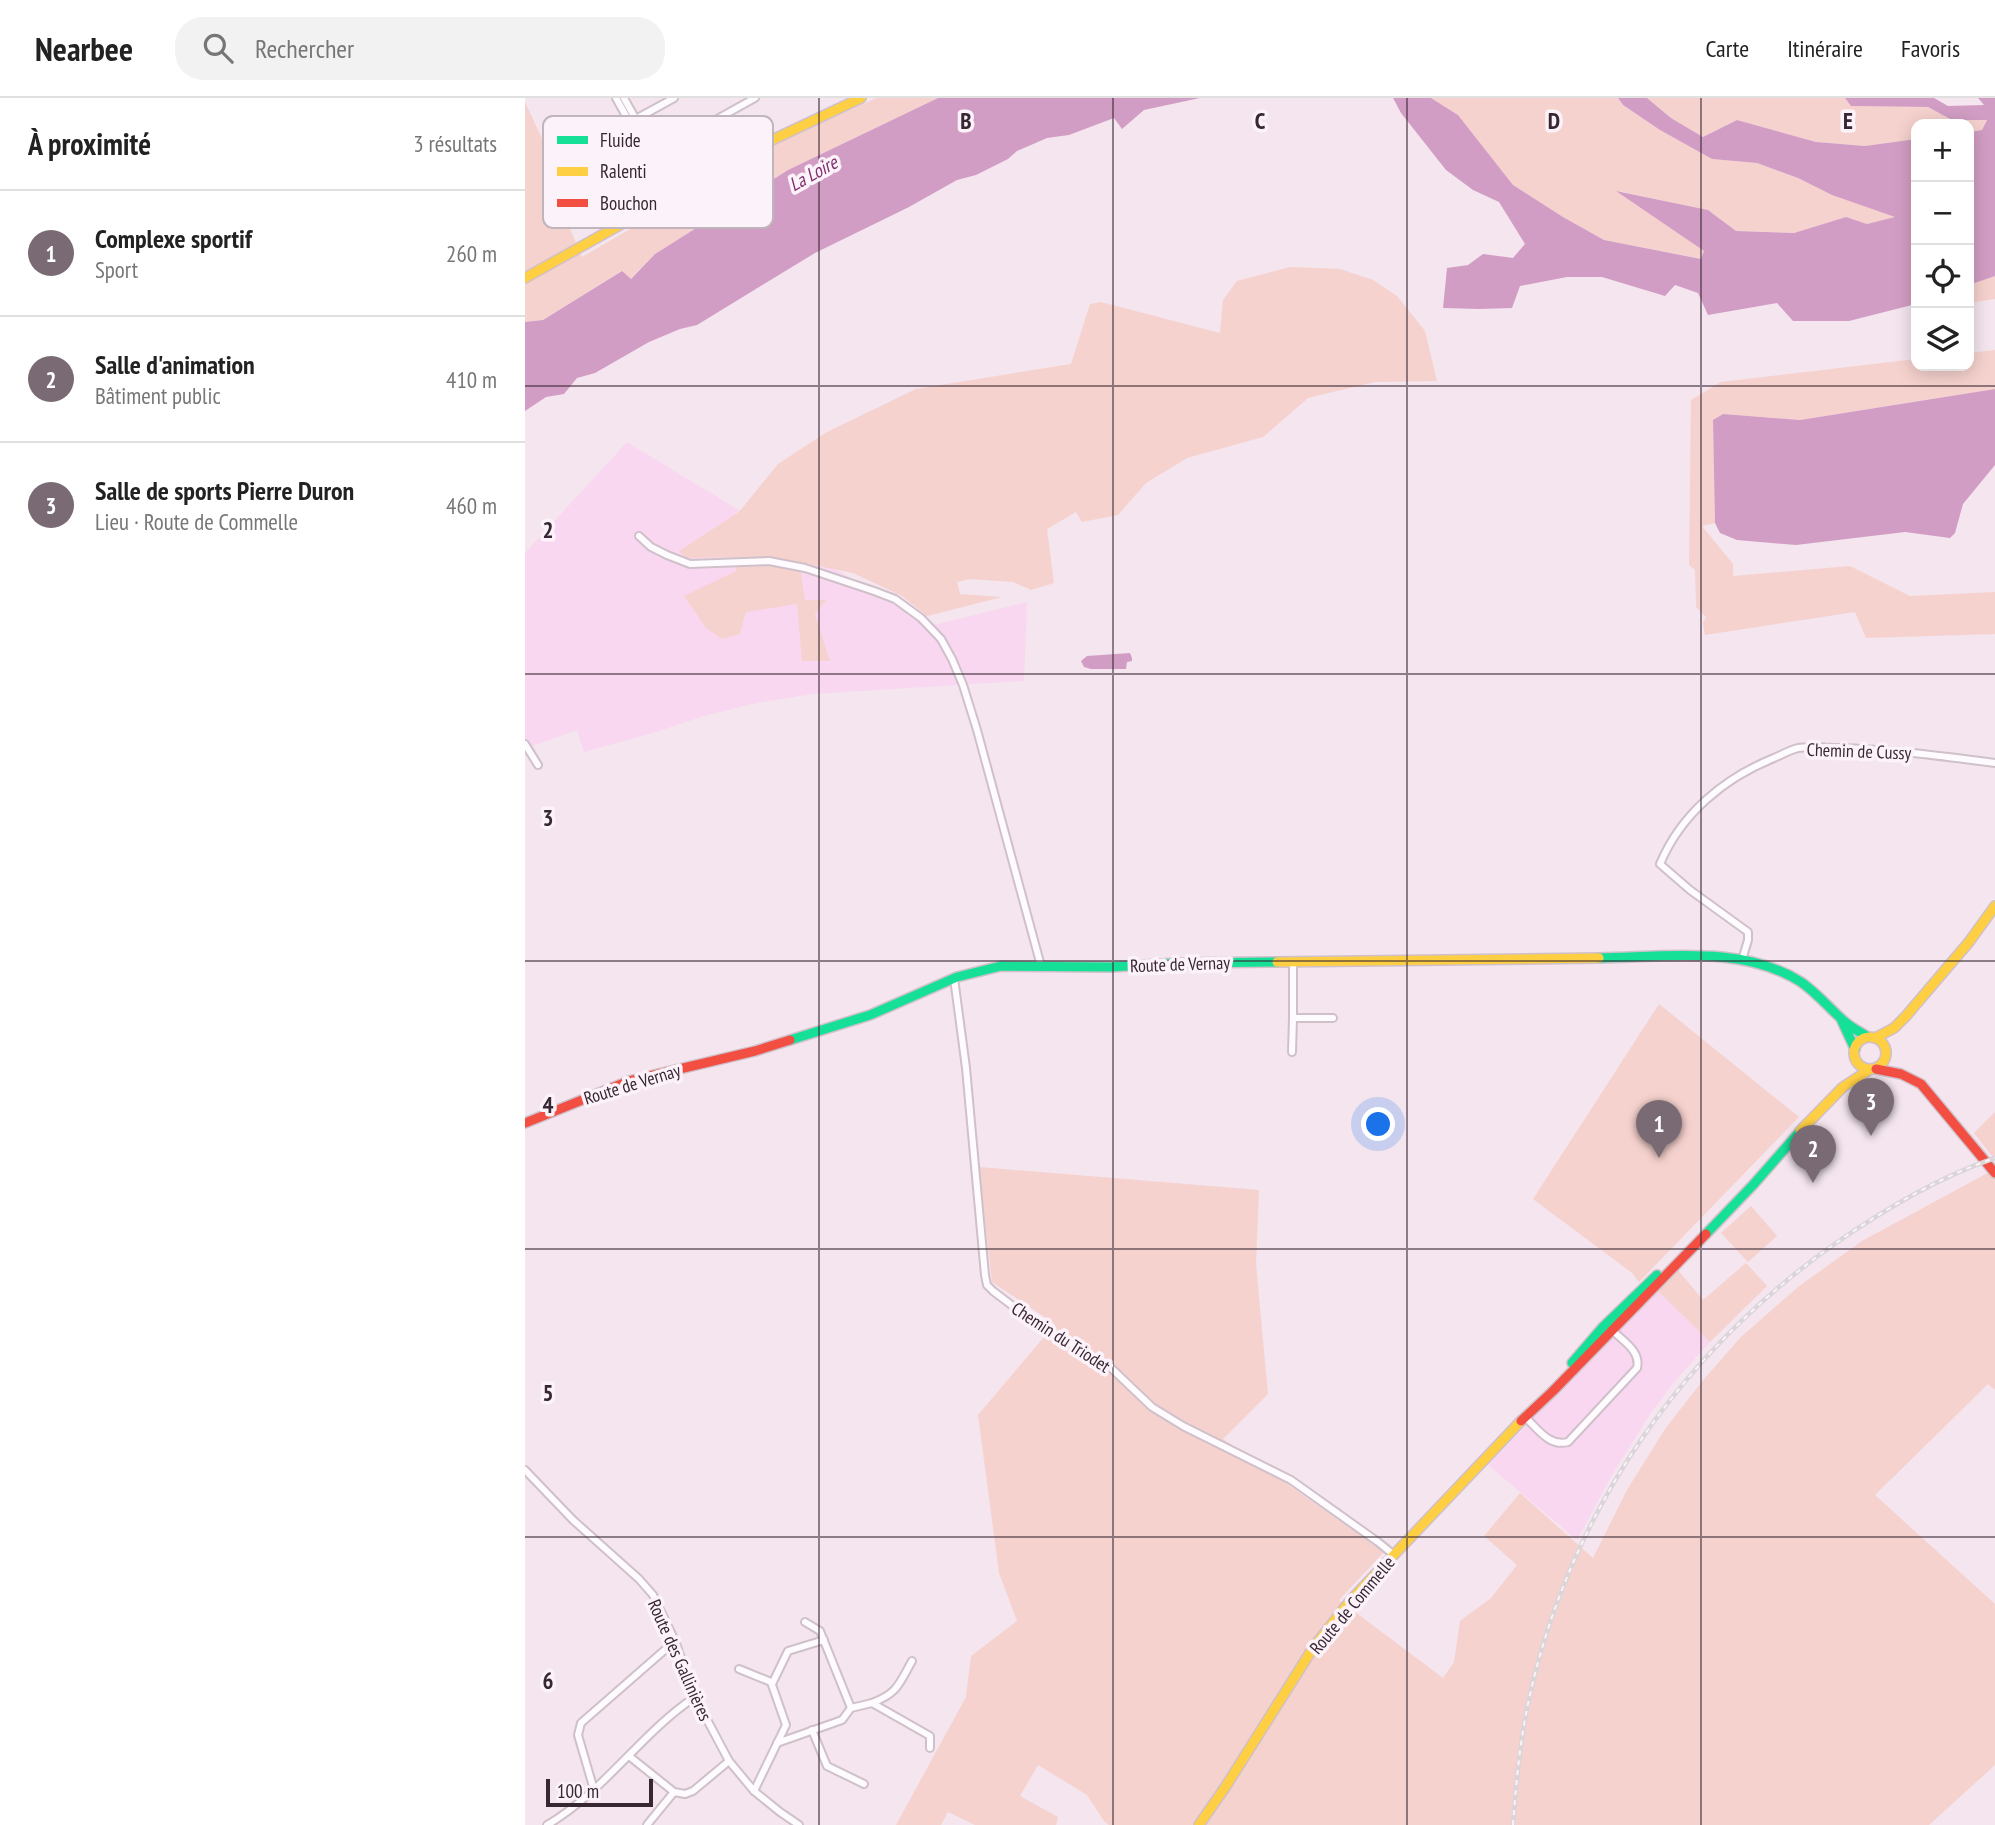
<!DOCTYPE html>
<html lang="fr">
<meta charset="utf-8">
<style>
:root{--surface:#fff;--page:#f2f2f2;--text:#222;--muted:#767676;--line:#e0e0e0;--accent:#796a74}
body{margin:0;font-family:"PT Sans Narrow",sans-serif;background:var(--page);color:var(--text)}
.controls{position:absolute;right:21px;top:21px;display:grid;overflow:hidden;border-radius:14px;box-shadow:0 4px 18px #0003}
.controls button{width:63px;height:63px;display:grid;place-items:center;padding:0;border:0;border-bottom:2px solid var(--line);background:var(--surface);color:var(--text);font:35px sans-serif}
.scale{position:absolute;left:21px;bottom:18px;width:107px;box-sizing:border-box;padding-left:7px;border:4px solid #372732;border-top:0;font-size:19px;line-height:24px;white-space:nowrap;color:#372732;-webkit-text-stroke:5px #fcf2f9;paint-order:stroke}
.you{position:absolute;left:854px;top:1027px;width:24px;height:24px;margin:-18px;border:5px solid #fff;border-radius:50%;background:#1a73e8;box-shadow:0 0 0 10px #1a73e833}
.badge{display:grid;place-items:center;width:46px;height:46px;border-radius:50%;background:var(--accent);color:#fff;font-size:23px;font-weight:700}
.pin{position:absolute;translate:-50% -58px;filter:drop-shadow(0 2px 4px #0008)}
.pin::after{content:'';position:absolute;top:37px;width:24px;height:21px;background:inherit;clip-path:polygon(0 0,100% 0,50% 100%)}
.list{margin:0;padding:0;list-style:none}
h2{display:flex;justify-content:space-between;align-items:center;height:91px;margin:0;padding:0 28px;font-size:30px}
h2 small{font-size:23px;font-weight:400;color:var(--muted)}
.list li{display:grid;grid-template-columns:46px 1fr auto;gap:21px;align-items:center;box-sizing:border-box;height:126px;padding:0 28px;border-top:2px solid var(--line)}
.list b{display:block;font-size:26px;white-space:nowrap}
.list p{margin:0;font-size:23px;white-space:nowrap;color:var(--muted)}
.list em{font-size:23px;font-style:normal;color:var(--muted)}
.icon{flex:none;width:38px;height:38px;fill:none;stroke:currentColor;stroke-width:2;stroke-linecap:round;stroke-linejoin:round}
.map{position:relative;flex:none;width:1470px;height:1727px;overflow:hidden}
header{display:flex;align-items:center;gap:42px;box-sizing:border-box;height:98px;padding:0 35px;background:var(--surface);border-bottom:2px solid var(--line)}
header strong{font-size:33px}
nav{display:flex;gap:38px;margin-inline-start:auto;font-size:24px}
.search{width:490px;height:63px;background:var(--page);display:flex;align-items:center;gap:18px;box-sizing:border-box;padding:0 24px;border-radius:28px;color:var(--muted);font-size:26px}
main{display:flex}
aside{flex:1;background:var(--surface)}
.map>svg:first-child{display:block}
.built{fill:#fad7f0}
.green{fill:#f6d2ce}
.water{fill:#d29dc4}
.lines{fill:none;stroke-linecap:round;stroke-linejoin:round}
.street-casing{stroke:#cfc0ca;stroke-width:10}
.fast-casing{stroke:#cfc0ca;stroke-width:12}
.slow-casing{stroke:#cfc0ca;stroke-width:12}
.jam-casing{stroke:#cfc0ca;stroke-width:12}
.street{stroke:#fdfbfd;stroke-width:6}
.fast{stroke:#16e098;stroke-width:9}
.slow{stroke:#ffcf43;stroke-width:9}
.jam{stroke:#f24e42;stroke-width:9}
.rail-casing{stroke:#d9d5d8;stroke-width:4.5}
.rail{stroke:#fcf2f9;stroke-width:2;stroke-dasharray:5;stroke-linecap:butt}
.grid{fill:none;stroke:#372732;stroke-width:2;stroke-opacity:0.55}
.labels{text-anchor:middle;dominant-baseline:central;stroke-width:7;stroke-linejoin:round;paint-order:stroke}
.street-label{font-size:18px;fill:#372732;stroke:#fcf2f9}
.water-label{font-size:19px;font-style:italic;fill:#802e6f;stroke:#fcf2f9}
.key{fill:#fcf2f9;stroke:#c1b5bd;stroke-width:2}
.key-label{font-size:19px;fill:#372732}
.grid-label{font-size:23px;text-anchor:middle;font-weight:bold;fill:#372732;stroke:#fcf2f9;stroke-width:7;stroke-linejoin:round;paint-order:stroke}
</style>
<header>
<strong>Nearbee</strong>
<div class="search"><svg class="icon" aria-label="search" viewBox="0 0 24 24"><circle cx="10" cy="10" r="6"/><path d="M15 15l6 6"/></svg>Rechercher</div>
<nav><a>Carte</a><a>Itinéraire</a><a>Favoris</a></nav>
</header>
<main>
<aside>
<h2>À proximité<small>3 résultats</small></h2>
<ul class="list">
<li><span class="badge">1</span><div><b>Complexe sportif</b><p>Sport</p></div><em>260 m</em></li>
<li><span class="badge">2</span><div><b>Salle d'animation</b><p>Bâtiment public</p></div><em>410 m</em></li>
<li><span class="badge">3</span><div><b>Salle de sports Pierre Duron</b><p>Lieu · Route de Commelle</p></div><em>460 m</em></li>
</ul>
</aside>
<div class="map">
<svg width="1470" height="1727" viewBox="0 0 1470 1727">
<rect width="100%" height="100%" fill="#f4e5ef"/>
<g class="built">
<polygon points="102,344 404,528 502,504 499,583 288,596 231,605 179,618 131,634 59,654 52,632 2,650 0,646 0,455"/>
<polygon points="1132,1192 1185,1244 1149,1284 1125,1316 1088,1375 1052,1442 963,1367"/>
</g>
<g class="green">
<polygon points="351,0 413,0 263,72 130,156 105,181 96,173 18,222 0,224 0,4 32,73 32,100 57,159 246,49"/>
<polygon points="906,0 1093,0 1098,7 1135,32 1187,61 1232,65 1273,80 1307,97 1372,119 1342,126 1321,119 1269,135 1211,133 1183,112 1093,93 1180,154 1177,161 1079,142 1038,119 988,87 933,17"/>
<polygon points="1122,0 1320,0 1327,8 1403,9 1427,22 1462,22 1457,32 1444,34 1444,26 1391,26 1391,41 1340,48 1291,44 1212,22 1178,39 1146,20"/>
<polygon points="765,169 815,171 848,182 872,198 900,233 912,283 850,284 783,300 738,339 662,360 621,385 593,417 557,424 551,414 522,431 529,485 506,492 488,484 445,481 432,484 435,496 477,499 402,518 377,498 328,475 274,464 280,502 301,502 290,516 305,563 277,563 272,506 221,514 215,536 197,541 181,530 159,498 211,473 212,459 162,460 154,453 214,414 253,366 302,334 391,291 546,266 565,206 576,204 695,235 698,202 712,183"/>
<polygon points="1470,178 1470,201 1444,205 1444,187"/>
<polygon points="1470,252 1470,291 1275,322 1198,316 1188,323 1190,425 1177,428 1208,466 1208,478 1325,468 1385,498 1470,494 1470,536 1341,540 1330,514 1180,537 1178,525 1181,519 1171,509 1170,472 1164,467 1166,302 1196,284 1391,261 1391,268 1444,268 1444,255"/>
<polygon points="1134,906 1274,1019 1114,1184 1107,1175 1008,1101"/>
<polygon points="1470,1014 1470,1062 1449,1035"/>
<polygon points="454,1069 734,1092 731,1166 743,1296 698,1341 859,1454 814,1502 918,1580 929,1564 935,1523 966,1500 992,1467 959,1438 995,1395 1068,1460 1102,1392 1140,1331 1179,1281 1216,1239 1273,1189 1337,1143 1470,1071 1470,1292 1463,1286 1350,1397 1470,1506 1470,1667 1404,1727 584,1727 579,1723 562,1697 513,1667 495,1698 533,1719 531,1727 450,1727 423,1714 416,1727 371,1727 441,1599 446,1558 492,1523 474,1475 453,1317 530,1226 467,1184"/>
<polygon points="1226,1108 1252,1138 1223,1164 1196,1135"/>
<polygon points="1221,1165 1242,1188 1185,1244 1132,1192 1153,1172 1178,1202"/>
</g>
<g class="water">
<polygon points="413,0 675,0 619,12 597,31 589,20 544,37 522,40 492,53 483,61 451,77 432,82 384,109 290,155 172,227 155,231 124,244 70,275 52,280 39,296 21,299 0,313 0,224 18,222 97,173 106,181 130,156 263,72"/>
<polygon points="868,0 906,0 933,17 988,87 1038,119 1079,142 1176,161 1179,153 1091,93 1183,112 1211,133 1269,135 1321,119 1342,126 1370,119 1307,97 1273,80 1232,65 1187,61 1135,32 1098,7 1093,0 1122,0 1146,20 1178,39 1212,22 1291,44 1340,48 1391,41 1391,206 1324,223 1268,223 1252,205 1183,217 1173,195 1150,187 1140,198 1077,179 1042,179 995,188 987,210 954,211 918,210 922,170 943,167 958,156 988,160 1000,146 974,104 948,92 921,72 876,15"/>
<polygon points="1320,0 1409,0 1423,8 1459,7 1453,0 1470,0 1470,178 1444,187 1444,34 1457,32 1462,22 1427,22 1403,9 1326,8"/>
<polygon points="1470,291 1470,367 1438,406 1430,435 1425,440 1380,434 1271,447 1212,442 1195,435 1190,425 1188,322 1198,316 1275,322"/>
<polygon points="605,555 607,560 607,563 602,564 601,571 566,571 559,569 556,563 562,558"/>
</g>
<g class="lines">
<g class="street-casing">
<g id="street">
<polyline points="91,0 146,99"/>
<polyline points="99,0 152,96"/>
<polyline points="109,22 149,0"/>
<polyline points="165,36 230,0"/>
<polyline points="75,64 116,42"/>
<polyline points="114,438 126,449 142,457 165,466 244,463 280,470 349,493 370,501 396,520 416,541 427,561 438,587 452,632 516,868"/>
<polyline points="0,646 13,667"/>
<path d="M1217 862 1223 842V834L1165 792 1135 766C1156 716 1199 680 1249 660 1256 657 1265 652 1273 650 1285 648 1299 650 1311 650 1364 651 1417 658 1470 665"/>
<polyline points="768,863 768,920 808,920"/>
<polyline points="429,880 441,970 460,1177 462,1187 468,1193 510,1225 584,1268 627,1309 658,1328 766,1382 853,1444 869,1457"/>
<polyline points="767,954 768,920"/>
<path d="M1000 1319C1013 1331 1024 1349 1043 1344L1112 1270C1116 1253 1098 1243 1087 1232"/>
<polyline points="0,1372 48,1422 114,1481 128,1497 150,1543 170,1599 204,1663 229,1693 255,1714 274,1727"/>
<polyline points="280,1524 295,1533 326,1610"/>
<polyline points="214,1571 246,1584 261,1627 229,1693"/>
<polyline points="247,1586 263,1553 299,1542"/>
<path d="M347 1605C373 1595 374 1586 387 1563"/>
<polyline points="287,1632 302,1668 339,1686"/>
<polyline points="252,1645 317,1622 326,1610 347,1605 405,1638 405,1650"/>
<polyline points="104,1658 149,1694 160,1696 168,1693 204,1663"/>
<polyline points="69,1692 53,1637 56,1625 150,1543"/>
<path d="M22 1727C79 1694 116 1635 170 1599"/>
<polyline points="122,1727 149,1694"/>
</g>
</g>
<g class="fast-casing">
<g id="fast">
<path d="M1074 860C1140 859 1218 847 1276 884 1292 895 1305 911 1320 924 1327 930 1335 934 1343 939"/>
<polyline points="1317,923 1330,951"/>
<polyline points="265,942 345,917 432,879 476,868 585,869 656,865 752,864"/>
<polyline points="1181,1136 1228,1087 1278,1030"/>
<polyline points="1047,1265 1078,1229 1132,1177"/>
</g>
</g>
<g class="slow-casing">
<g id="slow">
<polyline points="0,180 245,43 336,0"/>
<polyline points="752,864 1074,860"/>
<circle cx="1345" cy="955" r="16"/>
<polyline points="1350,940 1369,930 1381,918 1444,844 1470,808"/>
<polyline points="1275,1033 1318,989 1344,972"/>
<polyline points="674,1727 701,1688 788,1550 825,1503 996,1323"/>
</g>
</g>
<g class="jam-casing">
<g id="jam">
<polyline points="1351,971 1376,976 1396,986 1470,1075"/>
<polyline points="0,1025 104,983 230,953 265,942"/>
<polyline points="996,1323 1028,1293 1181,1136"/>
</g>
</g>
<use href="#street" class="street"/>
<use href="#fast" class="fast"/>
<use href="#slow" class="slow"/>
<use href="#jam" class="jam"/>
<g class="rail-casing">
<path id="rail" d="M988 1727C991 1685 995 1642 1004 1601 1045 1414 1156 1254 1311 1145 1360 1111 1414 1079 1470 1060"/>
</g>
<use href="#rail" class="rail"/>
</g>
<path class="grid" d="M294 0V1727M588 0V1727M882 0V1727M1176 0V1727M0 288H1470M0 576H1470M0 863H1470M0 1151H1470M0 1439H1470"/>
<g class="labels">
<g class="street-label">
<text transform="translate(1334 653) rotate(2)">Chemin de Cussy</text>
<text transform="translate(655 866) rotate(-2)">Route de Vernay</text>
<text transform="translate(107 986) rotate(-17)">Route de Vernay</text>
<text transform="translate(536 1239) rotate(33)">Chemin du Triodet</text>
<text transform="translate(827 1507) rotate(-50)">Route de Commelle</text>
<text transform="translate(155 1562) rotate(66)">Route des Gallinières</text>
</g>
<g class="water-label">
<text transform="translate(288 75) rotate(-29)">La Loire</text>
</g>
</g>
<rect x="18" y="18" width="230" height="112" rx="10" class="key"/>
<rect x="32" y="38" width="31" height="8" fill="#16e098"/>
<rect x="32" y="69" width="31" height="9" fill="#ffcf43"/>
<rect x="32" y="101" width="31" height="8" fill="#f24e42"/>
<g class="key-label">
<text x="75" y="49">Fluide</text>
<text x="75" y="80">Ralenti</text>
<text x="75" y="112">Bouchon</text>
</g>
<g class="grid-label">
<text x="441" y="31">B</text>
<text x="735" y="31">C</text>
<text x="1029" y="31">D</text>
<text x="1323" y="31">E</text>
<text x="23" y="440">2</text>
<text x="23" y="728">3</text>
<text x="23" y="1015">4</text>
<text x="23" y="1303">5</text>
<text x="23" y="1591">6</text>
</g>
</svg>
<div class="controls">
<button>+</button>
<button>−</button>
<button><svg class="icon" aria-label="locate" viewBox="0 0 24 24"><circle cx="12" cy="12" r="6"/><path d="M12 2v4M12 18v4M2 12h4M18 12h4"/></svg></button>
<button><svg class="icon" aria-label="layers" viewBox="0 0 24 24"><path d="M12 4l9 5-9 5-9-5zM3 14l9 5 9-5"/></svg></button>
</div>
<div class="scale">100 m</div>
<div class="you"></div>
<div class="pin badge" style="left:1134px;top:1060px">1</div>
<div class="pin badge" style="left:1288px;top:1085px">2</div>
<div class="pin badge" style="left:1346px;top:1038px">3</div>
</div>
</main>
